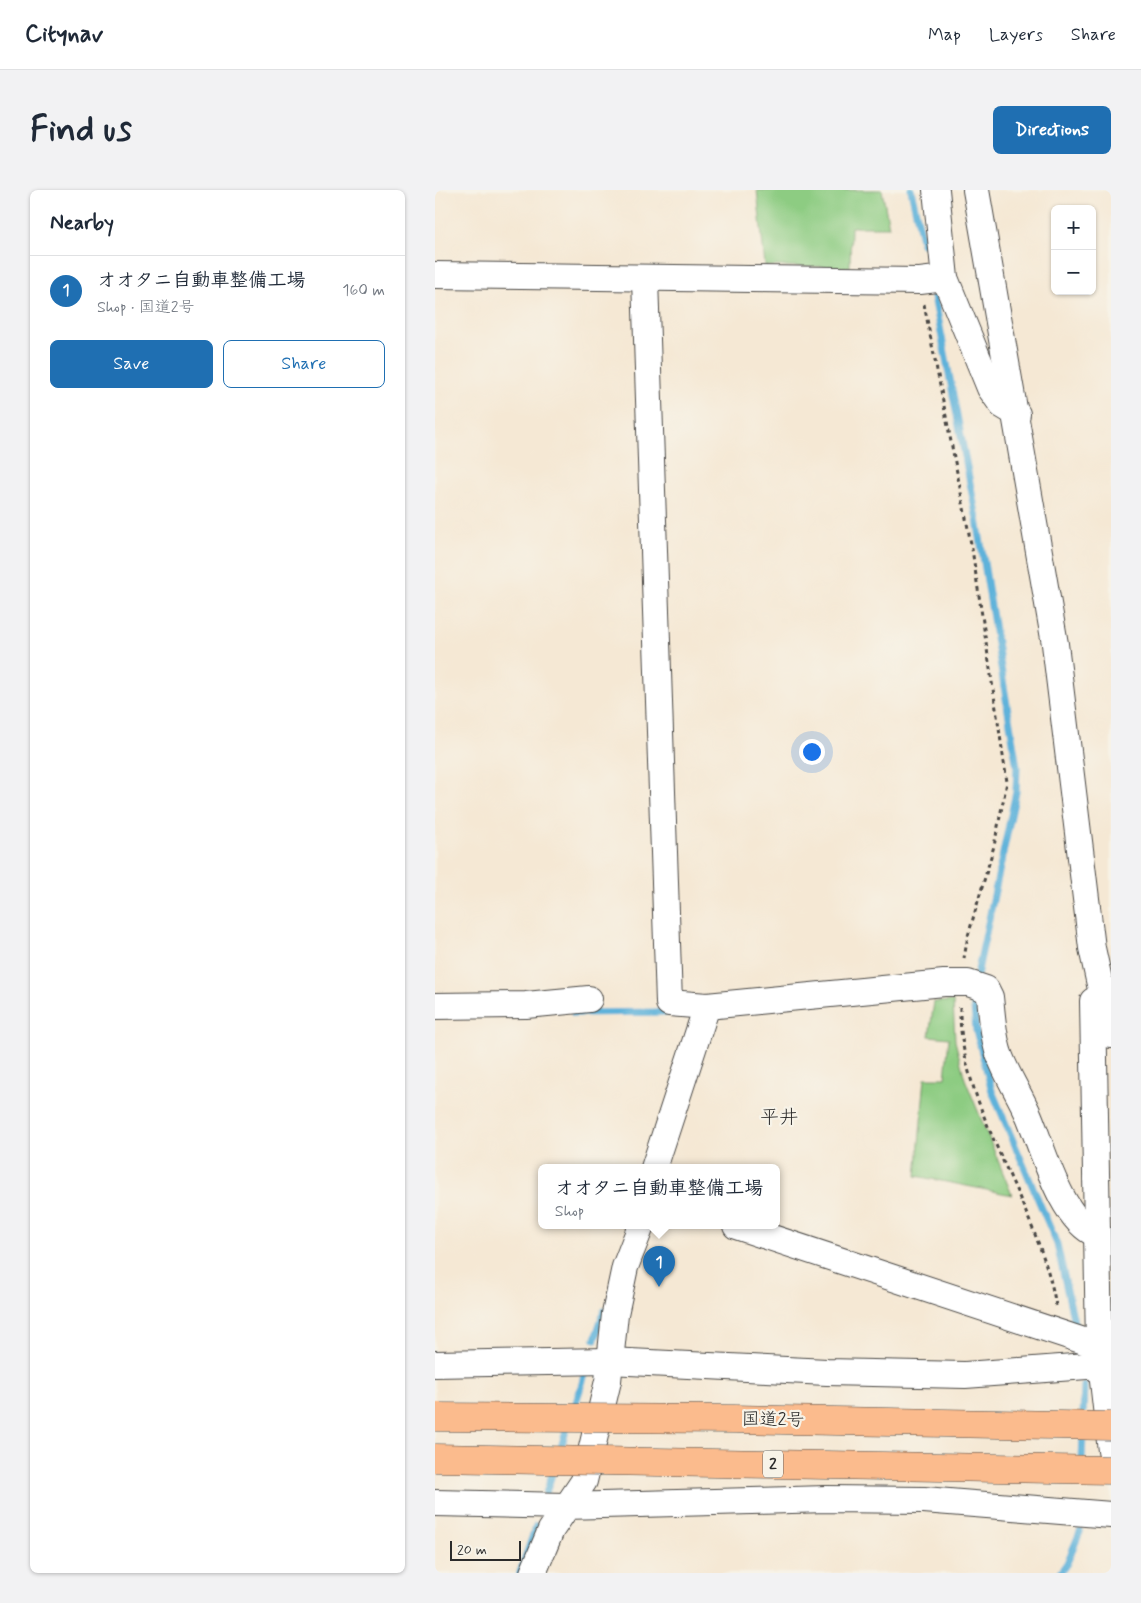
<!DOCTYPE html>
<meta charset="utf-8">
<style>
:root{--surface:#fff;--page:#f2f2f3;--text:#1f2937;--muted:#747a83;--line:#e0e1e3;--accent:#1f6fb2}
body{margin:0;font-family:Mynerve,"Klee One",sans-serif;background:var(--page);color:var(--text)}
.controls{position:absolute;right:15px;top:15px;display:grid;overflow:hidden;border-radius:8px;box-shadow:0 1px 4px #0004}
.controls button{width:45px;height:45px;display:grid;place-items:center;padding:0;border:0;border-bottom:1px solid var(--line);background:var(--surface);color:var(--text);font:25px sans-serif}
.scale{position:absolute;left:15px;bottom:12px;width:71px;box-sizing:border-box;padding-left:5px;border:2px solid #2b2b2b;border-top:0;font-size:14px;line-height:18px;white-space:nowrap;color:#2b2b2b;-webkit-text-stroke:4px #f7f3e8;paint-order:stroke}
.you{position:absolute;left:376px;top:561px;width:18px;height:18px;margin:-12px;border:4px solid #fff;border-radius:50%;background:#1a73e8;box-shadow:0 0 0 8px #1a73e833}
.badge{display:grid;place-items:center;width:32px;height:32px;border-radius:50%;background:var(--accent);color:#fff;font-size:16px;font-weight:700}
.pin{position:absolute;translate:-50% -41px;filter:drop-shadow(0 1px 2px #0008)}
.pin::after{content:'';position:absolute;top:26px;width:18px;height:15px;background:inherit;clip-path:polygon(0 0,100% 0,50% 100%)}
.popup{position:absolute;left:103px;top:974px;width:242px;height:65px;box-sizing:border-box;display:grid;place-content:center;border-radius:8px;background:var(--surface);filter:drop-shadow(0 1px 4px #0005);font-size:16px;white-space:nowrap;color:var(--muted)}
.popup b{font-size:19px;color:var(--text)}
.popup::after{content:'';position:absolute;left:50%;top:100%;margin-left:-10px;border:10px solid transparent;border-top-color:var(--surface)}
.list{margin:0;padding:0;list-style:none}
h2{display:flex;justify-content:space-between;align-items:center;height:65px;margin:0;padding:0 20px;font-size:21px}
h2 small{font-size:16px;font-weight:400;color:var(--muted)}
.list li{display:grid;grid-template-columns:32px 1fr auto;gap:15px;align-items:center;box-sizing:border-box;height:70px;padding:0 20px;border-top:1px solid var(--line)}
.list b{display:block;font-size:19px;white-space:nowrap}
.list p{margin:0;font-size:16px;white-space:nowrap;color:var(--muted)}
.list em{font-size:16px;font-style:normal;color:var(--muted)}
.actions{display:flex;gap:10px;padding:15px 20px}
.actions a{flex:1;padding:11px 0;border:1px solid var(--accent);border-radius:8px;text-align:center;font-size:18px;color:var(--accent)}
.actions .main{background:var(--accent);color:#fff}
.map{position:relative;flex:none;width:676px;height:1383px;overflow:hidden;border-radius:8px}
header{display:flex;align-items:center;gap:30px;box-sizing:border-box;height:70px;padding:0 25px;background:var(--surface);border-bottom:1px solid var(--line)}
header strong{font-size:24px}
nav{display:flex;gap:28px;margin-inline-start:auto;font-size:18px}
.intro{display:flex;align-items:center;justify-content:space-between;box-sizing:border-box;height:120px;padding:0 30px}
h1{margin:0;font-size:35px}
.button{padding:12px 22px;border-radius:8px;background:var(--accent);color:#fff;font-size:18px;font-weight:700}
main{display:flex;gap:30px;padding:0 30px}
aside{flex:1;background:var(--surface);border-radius:8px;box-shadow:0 1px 4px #0004}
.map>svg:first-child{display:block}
.green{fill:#8dcc82;stroke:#5c7c56}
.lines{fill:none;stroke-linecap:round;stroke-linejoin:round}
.stream{stroke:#5eb2da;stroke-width:7}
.minor-casing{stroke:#494744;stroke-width:28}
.path{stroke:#494744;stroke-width:3;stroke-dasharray:4 4;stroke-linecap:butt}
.minor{stroke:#fff;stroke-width:26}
.highway-bridge-casing{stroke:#494744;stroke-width:29;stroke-linecap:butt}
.highway-bridge{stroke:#fbbb8d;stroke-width:28}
.labels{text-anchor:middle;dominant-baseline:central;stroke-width:4.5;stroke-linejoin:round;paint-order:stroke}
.shield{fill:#f7f3e8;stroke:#686764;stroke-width:1}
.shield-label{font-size:16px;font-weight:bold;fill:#2b2b2b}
.street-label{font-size:18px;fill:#2b2b2b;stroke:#f7f3e8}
.neighbourhood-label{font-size:19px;fill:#2b2b2b;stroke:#f7f3e8}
</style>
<header>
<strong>Citynav</strong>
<nav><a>Map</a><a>Layers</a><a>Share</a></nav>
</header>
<div class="intro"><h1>Find us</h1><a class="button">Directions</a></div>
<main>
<aside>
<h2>Nearby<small></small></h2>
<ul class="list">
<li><span class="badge">1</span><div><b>オオタニ自動車整備工場</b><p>Shop · 国道2号</p></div><em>160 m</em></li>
</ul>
<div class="actions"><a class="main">Save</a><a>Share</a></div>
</aside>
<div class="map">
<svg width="676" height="1383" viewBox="0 0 676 1383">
<rect width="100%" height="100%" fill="#f7f3e8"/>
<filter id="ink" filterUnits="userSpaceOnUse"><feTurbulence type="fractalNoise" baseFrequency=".02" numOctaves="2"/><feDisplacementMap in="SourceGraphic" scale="10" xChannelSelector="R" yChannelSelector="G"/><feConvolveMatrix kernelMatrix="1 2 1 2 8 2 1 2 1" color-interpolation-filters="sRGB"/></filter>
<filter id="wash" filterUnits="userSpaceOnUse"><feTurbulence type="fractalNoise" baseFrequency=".0096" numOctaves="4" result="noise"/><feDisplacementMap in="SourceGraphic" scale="20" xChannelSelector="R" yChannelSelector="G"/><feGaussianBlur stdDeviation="1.12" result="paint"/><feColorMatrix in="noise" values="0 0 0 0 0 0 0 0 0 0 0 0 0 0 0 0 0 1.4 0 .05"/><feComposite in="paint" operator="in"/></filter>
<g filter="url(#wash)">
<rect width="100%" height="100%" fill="#f5e8d4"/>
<g class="green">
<polygon points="322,0 447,0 454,37 416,37 415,77 330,76"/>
<polygon points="518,811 520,851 530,889 577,1005 481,986 490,888 510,888 514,848 494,846 499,812"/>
</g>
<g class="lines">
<g class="stream">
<polyline points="476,0 488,54"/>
<polyline points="499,106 542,329 582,577 581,602 538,804 541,840 557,901 622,1054 639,1132"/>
<polyline points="139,823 233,822"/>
<polyline points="160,1149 169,1121"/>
<polyline points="138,1222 150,1184"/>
<polyline points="648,1229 649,1196"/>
<polyline points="124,1264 133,1234"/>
<polyline points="647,1274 648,1240"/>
<polyline points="111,1303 120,1275"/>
<polyline points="85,1383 101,1336"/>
<polyline points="625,1383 632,1373 645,1342"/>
</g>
</g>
</g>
<g filter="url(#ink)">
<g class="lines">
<g class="minor-casing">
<g id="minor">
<polyline points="501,0 510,88"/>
<polyline points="541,0 620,454 657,758 676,845"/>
<polyline points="0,85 485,91 510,88 555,198 567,215 582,224"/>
<path d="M210 89 234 813 272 816 509 793H533L551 799 555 807C557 825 558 846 564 864 572 886 585 905 594 926 608 959 626 1030 661 1044"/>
<polyline points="658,811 664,1156 676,1261"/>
<polyline points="0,816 91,815 154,809"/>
<polyline points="219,978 272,816"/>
<polyline points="301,1036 664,1156"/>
<polyline points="0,1174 175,1171 392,1182 530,1185 665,1175"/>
<polyline points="0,1313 130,1316 392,1309 489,1310 676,1325"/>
<polyline points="98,1383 116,1340 149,1291 173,1191 180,1124 190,1077 206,1036"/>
</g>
</g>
<g class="path">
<polyline points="489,114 537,359 572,592 559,656 533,746 529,768"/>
<path d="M525 817C523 917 604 1015 621 1116"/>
</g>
<use href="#minor" class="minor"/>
<g class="highway-bridge-casing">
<g id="highway-bridge">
<polyline points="0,1227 299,1229 676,1236"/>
<polyline points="0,1268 676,1280"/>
</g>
</g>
<use href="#highway-bridge" class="highway-bridge"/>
</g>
</g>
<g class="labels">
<rect class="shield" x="328" y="1260.5" width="20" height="27" rx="4"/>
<g class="shield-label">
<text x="338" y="1274">2</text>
</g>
<g class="street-label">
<text transform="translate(338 1230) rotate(1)">国道2号</text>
</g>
<g class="neighbourhood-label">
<text x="344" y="927">平井</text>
</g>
</g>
</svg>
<div class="controls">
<button>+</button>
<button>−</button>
</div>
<div class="scale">20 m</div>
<div class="you"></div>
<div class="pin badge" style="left:224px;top:1097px">1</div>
<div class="popup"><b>オオタニ自動車整備工場</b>Shop</div>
</div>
</main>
